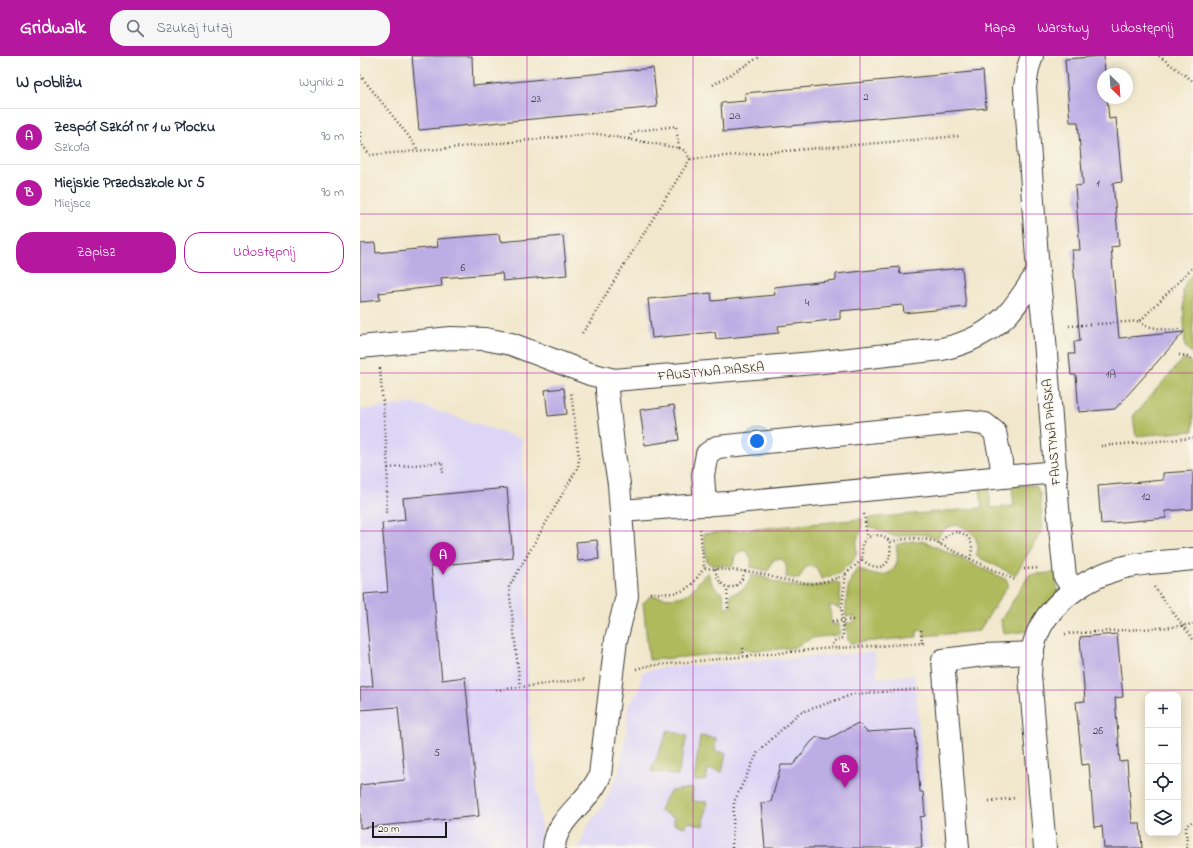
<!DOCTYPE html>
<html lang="pl">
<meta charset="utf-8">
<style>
:root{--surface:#fff;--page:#f6f6f7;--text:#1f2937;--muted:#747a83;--line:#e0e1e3;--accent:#b5179e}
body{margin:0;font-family:"Indie Flower",sans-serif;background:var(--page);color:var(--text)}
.controls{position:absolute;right:12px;bottom:12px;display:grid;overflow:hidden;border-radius:8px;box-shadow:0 2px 10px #0003}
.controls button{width:36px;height:36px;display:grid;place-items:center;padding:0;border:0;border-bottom:1px solid var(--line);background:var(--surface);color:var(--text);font:20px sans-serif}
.compass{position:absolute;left:737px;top:12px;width:36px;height:36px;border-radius:50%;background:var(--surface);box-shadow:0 2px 10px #0003;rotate:155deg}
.scale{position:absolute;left:12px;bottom:10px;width:75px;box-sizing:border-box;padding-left:4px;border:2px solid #1c1c1c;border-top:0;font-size:11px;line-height:14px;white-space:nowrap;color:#1c1c1c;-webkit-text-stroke:3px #fbf7ec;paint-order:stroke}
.you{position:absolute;left:397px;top:385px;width:14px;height:14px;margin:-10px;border:3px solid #fff;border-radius:50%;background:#1a73e8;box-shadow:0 0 0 6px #1a73e833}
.badge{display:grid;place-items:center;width:26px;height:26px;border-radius:50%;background:var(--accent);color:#fff;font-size:13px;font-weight:700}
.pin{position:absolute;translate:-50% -33px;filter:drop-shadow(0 1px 2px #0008)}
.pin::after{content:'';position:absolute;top:21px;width:14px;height:12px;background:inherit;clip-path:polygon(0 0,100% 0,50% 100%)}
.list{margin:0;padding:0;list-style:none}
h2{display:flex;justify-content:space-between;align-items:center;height:52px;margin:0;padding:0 16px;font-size:17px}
h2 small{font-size:13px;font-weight:400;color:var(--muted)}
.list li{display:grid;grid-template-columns:26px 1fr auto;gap:12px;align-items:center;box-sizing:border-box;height:56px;padding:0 16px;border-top:1px solid var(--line)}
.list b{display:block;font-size:15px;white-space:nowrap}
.list p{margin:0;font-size:13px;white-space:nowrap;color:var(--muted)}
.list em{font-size:13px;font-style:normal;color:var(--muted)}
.actions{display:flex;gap:8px;padding:12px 16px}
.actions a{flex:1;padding:9px 0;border:1px solid var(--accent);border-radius:16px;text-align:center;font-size:14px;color:var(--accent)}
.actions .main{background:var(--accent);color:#fff}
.icon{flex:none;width:22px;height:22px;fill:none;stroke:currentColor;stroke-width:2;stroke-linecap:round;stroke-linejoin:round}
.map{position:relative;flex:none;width:833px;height:792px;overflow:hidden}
header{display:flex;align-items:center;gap:24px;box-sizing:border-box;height:56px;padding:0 20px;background:var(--accent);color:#fff}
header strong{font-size:19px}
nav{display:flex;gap:22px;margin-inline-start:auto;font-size:14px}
.search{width:280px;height:36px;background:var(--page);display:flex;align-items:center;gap:10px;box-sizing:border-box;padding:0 14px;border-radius:16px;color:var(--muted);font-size:15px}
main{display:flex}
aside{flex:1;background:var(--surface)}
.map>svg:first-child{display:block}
.built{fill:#ddd5f6}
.green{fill:#aeba5c;stroke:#656b3c}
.building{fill:#bdade5}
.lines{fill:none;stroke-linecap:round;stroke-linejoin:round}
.minor-casing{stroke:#3c3a36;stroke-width:24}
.path{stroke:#3c3a36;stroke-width:2.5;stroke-dasharray:1 3;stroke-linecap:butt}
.minor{stroke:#fff;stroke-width:22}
.grid{fill:none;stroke:#b5179e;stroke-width:1;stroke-opacity:0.55}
.labels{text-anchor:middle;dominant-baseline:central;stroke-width:3;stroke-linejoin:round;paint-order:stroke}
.number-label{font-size:11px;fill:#44404e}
.street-label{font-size:13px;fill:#1c1c1c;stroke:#fbf7ec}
</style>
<header>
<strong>Gridwalk</strong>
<div class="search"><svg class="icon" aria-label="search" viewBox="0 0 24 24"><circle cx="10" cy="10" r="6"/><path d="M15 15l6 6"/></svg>Szukaj tutaj</div>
<nav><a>Mapa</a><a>Warstwy</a><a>Udostępnij</a></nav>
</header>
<main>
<aside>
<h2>W pobliżu<small>Wyniki: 2</small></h2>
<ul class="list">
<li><span class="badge">A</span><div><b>Zespół Szkół nr 1 w Płocku</b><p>Szkoła</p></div><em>90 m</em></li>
<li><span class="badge">B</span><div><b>Miejskie Przedszkole Nr 5</b><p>Miejsce</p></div><em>90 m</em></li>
</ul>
<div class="actions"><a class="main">Zapisz</a><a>Udostępnij</a></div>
</aside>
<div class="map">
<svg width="833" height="792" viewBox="0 0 833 792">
<rect width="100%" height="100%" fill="#fbf7ec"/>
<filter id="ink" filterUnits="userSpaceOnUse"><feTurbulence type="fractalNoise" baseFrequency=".025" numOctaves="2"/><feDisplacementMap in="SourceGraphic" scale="8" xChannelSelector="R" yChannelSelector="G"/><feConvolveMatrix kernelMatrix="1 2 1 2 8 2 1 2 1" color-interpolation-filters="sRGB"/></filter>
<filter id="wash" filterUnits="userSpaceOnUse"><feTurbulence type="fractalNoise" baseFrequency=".012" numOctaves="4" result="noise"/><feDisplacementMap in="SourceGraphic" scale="16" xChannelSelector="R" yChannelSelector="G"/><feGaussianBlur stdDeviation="0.9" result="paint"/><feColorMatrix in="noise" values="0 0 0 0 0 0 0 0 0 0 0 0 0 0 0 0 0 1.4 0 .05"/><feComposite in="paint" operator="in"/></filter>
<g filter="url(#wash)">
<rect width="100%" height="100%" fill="#f1e7cc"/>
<g class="built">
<polygon points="53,347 162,383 169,654 183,792 0,792 0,354"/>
<polygon points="515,596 517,622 555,619 568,792 219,792 227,771 242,751 259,716 265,686 268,650 279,634 282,617 299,612"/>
</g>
<g class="green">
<polygon points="833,217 833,298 825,291 823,235 826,225"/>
<polygon points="823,303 828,304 833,309 833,375 776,380 773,360"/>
<path d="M672 429 677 431 680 438 683 473 655 519 616 500C617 497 618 494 618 491 617 476 599 463 585 473 582 475 579 479 577 483L567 479 557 478 546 479 536 481 514 472 509 471 508 462 622 452 620 433 629 432 631 452 654 450 652 430Z"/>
<path d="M502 463 501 475 497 483 496 499 492 506 478 518 461 523 457 512C444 506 444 515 439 523L426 521C427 510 427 500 413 504L408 515 391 511C392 504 391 501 387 495 382 494 379 496 375 499L373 510 352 509 347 506 343 478Z"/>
<path d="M552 485H562L570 488 647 524 648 529 619 575 564 580V574L557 575V581L490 587 488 584 486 567H494L493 560 486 561C486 543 486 526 498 512 508 519 527 524 535 511 539 504 537 496 536 489Z"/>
<path d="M348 516C350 525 354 534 363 537L365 552 371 551 370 538C382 536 389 530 391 519L404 521 414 526 439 531 463 529 475 526 479 527 481 534 479 552 470 549 471 568H479L480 577 478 579 452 582 433 592 387 595 386 592 380 593V596L289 604 283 547 290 540C302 541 321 545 331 535 337 529 341 521 348 516Z"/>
<polygon points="697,516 697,537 670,575 643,578 641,564 669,519"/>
<polygon points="308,674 327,680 318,720 291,715"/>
<polygon points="340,680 356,682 355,695 366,697 362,716 348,713 346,724 334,725"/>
<polygon points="333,732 332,745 347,746 343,770 329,766 325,771 314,768 314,761 299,755 310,735"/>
</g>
<g id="blocks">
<g class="building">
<polygon points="52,0 112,0 113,30 293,12 297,51 59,74"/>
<polygon points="744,0 745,18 743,18 743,42 747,42 749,63 756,62 762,126 753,127 759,190 751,191 759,282 824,276 755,353 719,356 716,319 711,319 709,298 715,298 714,286 720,285 712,194 720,194 715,130 723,129 718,66 710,66 705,3"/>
<polygon points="623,15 626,52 363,76 361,47 386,45 385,37"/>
<polygon points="139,178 140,186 203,180 207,219 143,225 142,217 81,222 82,230 19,237 20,244 0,246 0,188 15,187 16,197 78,191 77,183"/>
<polygon points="539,211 540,218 602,212 606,251 544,257 543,249 480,255 480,263 418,270 419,277 356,283 355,276 292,282 288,243 351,237 352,245 415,239 414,231 476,224 476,218"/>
<polygon points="204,332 207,358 188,360 185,334"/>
<polygon points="314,349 319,384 285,389 280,354"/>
<polygon points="833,415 833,453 805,455 806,462 741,468 738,430 803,424 803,417"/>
<polygon points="147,432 153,502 71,510 82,624 105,621 119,760 0,772 0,729 45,724 38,651 0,654 0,632 13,630 4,538 28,536 22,467 45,464 43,442"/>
<polygon points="237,484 239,503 218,505 216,486"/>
<polygon points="757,578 763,641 755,642 760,706 767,705 772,767 780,767 782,792 744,792 742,770 734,771 729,708 722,709 716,646 725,645 720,581"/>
<polygon points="498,667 507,676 555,673 560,736 563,736 565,760 560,761 562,792 405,792 401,747 411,746 421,709 433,709 452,685 457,681 468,683"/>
</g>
</g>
</g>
<g filter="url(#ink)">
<use href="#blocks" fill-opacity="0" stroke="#3c3a36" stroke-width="1"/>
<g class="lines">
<g class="minor-casing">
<g id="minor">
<polyline points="672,0 668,12 665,31 678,216 684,271 698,452 705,521 714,534"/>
<path d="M0 291 91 282 125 283 151 288 230 318 254 324 454 307 582 293C606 288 630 276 647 259 659 246 668 230 678 216"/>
<polyline points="345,449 343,419 347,398 357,391 608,366 625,368 635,376 641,406 642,421"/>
<polyline points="261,455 367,447 696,416"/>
<path d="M194 792C195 762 230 746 240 719L256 584 267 540 259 428 254 398 247 335V323"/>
<polyline points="598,792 583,604 624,599 673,597"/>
<path d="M685 792 670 620C670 604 673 585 681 570 697 541 730 521 761 512 784 506 809 506 833 503"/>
</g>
</g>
<g class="path">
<polyline points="799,0 833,25"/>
<polyline points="0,19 47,78 58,94"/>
<polyline points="353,29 401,0"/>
<polyline points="0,76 0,84"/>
<polyline points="269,83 271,79 277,75 316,70 319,92"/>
<polyline points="0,86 10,99 101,91 230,78 238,78 319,92 325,95 330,103 600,80"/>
<polyline points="780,265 785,270 808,274 819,273"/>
<polyline points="709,270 780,265 833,211"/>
<polyline points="222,277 229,268 248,235 330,103"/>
<polyline points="819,299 828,300 833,305"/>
<polyline points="20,312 28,412 26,459"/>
<polyline points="741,390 833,382"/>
<polyline points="28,412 82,406 83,418"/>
<polyline points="504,458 507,481"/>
<path d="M340 473 344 512 394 516 420 523 450 528 467 525 483 520 502 504V488L507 481C518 479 522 477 530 486 546 482 557 481 573 485L657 525"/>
<path d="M580 488C582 485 585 481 588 479 598 472 610 479 612 490 612 494 611 499 610 503"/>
<path d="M502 504C522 519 533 508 530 486"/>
<path d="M355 513C359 536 379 538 385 515"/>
<polyline points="664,513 680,512"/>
<polyline points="367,531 368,552"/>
<polyline points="794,531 833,583"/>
<path d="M290 537C320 538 326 539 344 512"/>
<polyline points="472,565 494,564"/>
<polyline points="561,574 562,587"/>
<polyline points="705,578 812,571 833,568"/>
<polyline points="383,592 384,600"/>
<polyline points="471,592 474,585 483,582 482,551 486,517"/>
<polyline points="276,613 287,610 460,593 566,587"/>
<polyline points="160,631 149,531 218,411 219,402 211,336"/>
<polyline points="136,634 227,623"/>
<polyline points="629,745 656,742"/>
<polyline points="372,792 374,746 398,696 439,657 494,638 561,633"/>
<polyline points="827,792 826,770 833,765"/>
</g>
<use href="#minor" class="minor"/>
</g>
</g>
<path class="grid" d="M167 0V792M333 0V792M500 0V792M666 0V792M0 158H833M0 317H833M0 475H833M0 634H833"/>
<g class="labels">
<g class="number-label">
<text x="506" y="41">2</text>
<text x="176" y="43">23</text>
<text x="375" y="60">2a</text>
<text x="738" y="128">1</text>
<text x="103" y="212">6</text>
<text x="447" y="247">4</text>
<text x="751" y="319">1A</text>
<text x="786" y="441">12</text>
<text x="738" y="675">26</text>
<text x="77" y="697">5</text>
</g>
<g class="street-label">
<text transform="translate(351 316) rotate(-5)">FAUSTYNA PIASKA</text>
<text transform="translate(692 376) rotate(-95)">FAUSTYNA PIASKA</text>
</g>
</g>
</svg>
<div class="controls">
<button>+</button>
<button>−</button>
<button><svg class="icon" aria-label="locate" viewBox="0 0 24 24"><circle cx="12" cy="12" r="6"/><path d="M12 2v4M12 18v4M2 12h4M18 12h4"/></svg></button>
<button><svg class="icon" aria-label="layers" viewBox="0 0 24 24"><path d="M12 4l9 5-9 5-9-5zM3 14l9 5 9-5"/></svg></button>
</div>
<svg class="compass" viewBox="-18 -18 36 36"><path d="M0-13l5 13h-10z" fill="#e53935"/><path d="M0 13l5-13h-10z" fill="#747a83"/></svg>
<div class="scale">20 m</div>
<div class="you"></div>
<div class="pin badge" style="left:83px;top:519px">A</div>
<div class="pin badge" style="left:485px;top:732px">B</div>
</div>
</main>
